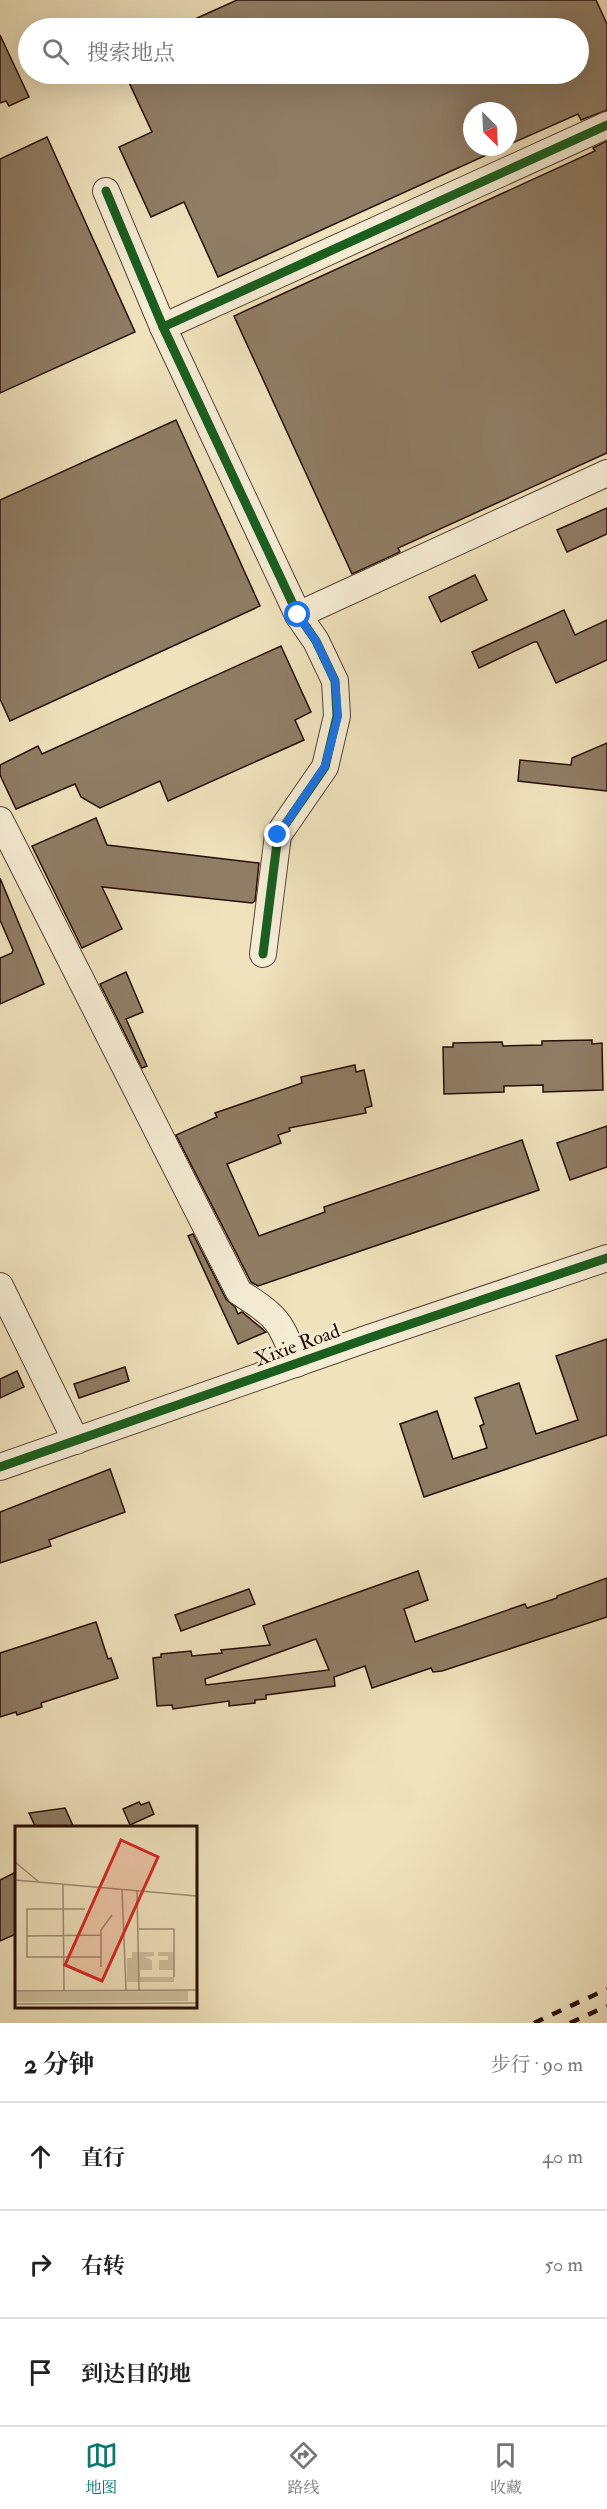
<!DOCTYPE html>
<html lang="zh">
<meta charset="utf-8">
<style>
:root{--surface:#fff;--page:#f2f2f2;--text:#222;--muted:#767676;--line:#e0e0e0;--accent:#0f766e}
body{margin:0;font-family:"IM FELL Double Pica","Noto Serif SC",serif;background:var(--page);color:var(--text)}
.compass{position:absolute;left:463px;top:102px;width:54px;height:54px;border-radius:50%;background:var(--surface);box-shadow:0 6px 24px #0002;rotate:156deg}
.stop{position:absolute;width:18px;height:18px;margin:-14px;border:4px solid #1a73e8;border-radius:50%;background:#fff}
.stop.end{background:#1a73e8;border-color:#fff;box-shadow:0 2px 6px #0008}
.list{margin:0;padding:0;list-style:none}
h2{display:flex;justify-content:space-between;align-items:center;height:78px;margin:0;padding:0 24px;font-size:26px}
h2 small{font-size:20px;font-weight:400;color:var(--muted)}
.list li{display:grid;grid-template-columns:39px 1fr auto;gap:18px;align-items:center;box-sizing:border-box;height:108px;padding:0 24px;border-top:2px solid var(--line)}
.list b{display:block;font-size:22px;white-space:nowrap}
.list em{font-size:20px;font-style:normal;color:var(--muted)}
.icon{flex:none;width:33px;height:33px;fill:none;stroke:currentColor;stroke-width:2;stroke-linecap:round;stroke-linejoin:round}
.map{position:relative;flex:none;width:607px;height:2023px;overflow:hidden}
.search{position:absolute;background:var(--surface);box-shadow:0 6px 24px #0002;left:18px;right:18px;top:18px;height:66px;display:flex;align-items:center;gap:15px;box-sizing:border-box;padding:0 21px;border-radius:33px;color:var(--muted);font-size:22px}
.sheet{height:402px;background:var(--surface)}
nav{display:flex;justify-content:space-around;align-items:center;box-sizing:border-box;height:84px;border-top:2px solid var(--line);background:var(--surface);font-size:16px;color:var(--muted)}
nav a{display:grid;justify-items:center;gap:3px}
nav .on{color:var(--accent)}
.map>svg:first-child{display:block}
.building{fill:#8f7d65;stroke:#270f05;stroke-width:1.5;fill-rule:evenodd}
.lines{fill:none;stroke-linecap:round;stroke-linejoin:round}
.minor-casing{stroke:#594433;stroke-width:28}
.minor{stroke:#f5ecd4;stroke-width:26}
.rail{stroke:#270f05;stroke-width:4.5;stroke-dasharray:10 10;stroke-linecap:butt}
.cycleway-casing{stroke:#f5ecd4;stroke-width:13}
.cycleway{stroke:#1b5e20;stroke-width:9}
.route{stroke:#1a73e8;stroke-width:8}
.labels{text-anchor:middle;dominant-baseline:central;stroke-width:5;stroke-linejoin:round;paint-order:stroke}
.street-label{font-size:20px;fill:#270f05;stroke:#f5ecd4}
.inset-road{fill:none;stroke:#9f8e73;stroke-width:1.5}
.view{fill:#d62828;fill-opacity:0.15;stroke:#d62828;stroke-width:3}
.inset-edge{fill:none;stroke:#270f05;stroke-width:3}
</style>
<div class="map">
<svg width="607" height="2023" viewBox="0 0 607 2023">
<rect width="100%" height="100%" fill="#efe2bd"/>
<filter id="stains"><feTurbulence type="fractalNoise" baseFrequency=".00333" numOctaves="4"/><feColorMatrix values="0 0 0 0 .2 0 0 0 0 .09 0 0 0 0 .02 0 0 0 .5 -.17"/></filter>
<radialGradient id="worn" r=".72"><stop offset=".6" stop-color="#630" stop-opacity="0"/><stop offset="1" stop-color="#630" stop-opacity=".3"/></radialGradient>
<g class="building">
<polygon points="237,0 596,0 607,24 607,110 581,120 578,114 508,145 508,111 472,111 472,147 504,147 218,277 184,202 151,217 119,147 152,132 125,74 579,74 579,28 175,28"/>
<polygon points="0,35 29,97 9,106 6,101 0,103"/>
<polygon points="47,137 135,332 0,393 0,159"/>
<polygon points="607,141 607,453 398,548 400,552 352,574 234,316 595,151 593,148"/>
<polygon points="176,420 260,606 10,721 0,699 0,500"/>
<polygon points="607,508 607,534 567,552 557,530"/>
<polygon points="475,575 487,600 441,622 429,597"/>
<polygon points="564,610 575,635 607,620 607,660 556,683 537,642 534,642 479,668 472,652"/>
<polygon points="281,646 311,712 295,720 304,740 168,801 160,781 100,808 81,797 75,784 16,809 0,775 0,765 38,746 42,754"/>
<polygon points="607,743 607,791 518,781 520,760 571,765 572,758"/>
<polygon points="96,818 107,845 259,863 255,901 252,903 102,887 122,929 82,948 32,846"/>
<polygon points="0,878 44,984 0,1004 0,958 12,953 13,950 0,920"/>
<polygon points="126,972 143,1012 126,1019 147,1066 142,1068 100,984"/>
<polygon points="592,1040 592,1044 602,1043 603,1090 543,1092 543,1085 504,1086 504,1092 444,1094 443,1047 453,1047 453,1043 502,1042 503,1046 542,1045 542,1041"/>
<polygon points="355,1065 356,1072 364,1070 372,1106 365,1108 366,1113 289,1128 290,1131 278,1135 281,1143 227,1164 259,1236 325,1212 324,1207 522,1140 539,1190 258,1286 251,1282 176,1135 217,1117 215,1113 302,1083 301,1077"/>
<polygon points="607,1126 607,1167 570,1180 557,1143"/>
<polygon points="193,1234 226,1299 235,1307 238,1314 242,1312 266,1332 238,1344 188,1236"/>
<polygon points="607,1339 607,1435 424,1497 400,1424 437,1411 453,1459 487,1448 480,1426 484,1424 475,1398 519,1383 536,1434 578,1420 556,1356"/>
<polygon points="125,1367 129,1381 79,1398 74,1384"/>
<polygon points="17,1371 24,1387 0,1398 0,1379"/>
<polygon points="110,1469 125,1512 49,1540 51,1546 0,1563 0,1512"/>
<path d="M418 1571 428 1600 404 1609 415 1642 525 1604 527 1608 557 1598V1596L607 1578V1617L442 1671 433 1672 431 1668 372 1688 365 1666 334 1677 335 1686 266 1695V1699L255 1700V1703L229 1706V1701L173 1709 172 1705 157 1706 153 1658 161 1657V1654L191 1651 192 1656 222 1653 221 1650 270 1645 263 1626ZM316 1639 329 1670 206 1685 205 1679Z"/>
<polygon points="249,1589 255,1604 181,1631 175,1615"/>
<polygon points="96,1622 108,1659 111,1658 118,1678 41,1703 42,1707 17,1715 16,1712 0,1717 0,1653"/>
<polygon points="139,1802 141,1805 149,1802 154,1814 130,1825 123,1809"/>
<polygon points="65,1808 74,1828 36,1828 29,1813"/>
<polygon points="16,1872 16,1934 0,1941 0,1880"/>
</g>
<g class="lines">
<g class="minor-casing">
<g id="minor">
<polyline points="106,191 163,327 298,615 316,641 335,681 337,716 325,767 278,835 263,954"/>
<polyline points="163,327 607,125"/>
<polyline points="298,615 607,473"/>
<path d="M0 820 239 1292C277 1317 281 1320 296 1364"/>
<polyline points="0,1286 76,1441"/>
<polyline points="0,1467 369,1338 607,1258"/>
</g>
</g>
<use href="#minor" class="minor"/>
<g class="rail">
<polyline points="534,2023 607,1989"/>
<polyline points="570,2023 607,2006"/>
</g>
<g class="cycleway-casing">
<g id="cycleway">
<polyline points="106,191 163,327 298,615 316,641 335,681 337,716 325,767 278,835 263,954"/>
<polyline points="163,327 607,125"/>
<polyline points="0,1467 369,1338 607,1258"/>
</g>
</g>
<use href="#cycleway" class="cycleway"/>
</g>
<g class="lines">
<polyline class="route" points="278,835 325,766 338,716 335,681 316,641 298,615"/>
</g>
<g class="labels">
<g class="street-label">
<text transform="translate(297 1345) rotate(-20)">Xixie Road</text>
</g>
</g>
<g transform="translate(15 1826)">
<rect width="182" height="182" fill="#efe2bd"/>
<path d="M117 126H139V130L129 131 137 134V144H125V151H158V144H144V134H153V130H143V126H159V156H112V132H117ZM173 165V175L0 176V166Z" fill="#cdbe9e"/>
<path class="inset-road" d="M0 36 24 56M0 54 182 70M48 58 49 165M107 63 111 164M122 65 124 164M70 83H12V131H86M124 103H159V151M12 110 86 109M86 141V104L97 89M0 165 182 164M0 178 182 177"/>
<path class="view" d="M106 14 143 31 87 155 50 139Z"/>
<rect width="182" height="182" class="inset-edge"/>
</g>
<rect width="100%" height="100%" filter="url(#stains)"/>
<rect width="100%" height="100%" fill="url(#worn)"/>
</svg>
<svg class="compass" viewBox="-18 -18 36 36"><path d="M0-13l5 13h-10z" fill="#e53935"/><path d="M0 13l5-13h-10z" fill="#767676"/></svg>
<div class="stop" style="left:298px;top:615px"></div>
<div class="stop end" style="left:278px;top:835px"></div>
<div class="search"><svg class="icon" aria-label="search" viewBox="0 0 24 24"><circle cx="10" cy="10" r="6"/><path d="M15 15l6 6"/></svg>搜索地点</div>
</div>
<section class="sheet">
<h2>2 分钟<small>步行 · 90 m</small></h2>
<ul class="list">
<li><svg class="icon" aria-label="ahead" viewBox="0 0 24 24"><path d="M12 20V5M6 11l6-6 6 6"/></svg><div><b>直行</b></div><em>40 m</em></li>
<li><svg class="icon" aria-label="right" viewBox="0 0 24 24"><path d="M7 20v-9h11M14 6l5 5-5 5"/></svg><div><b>右转</b></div><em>50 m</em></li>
<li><svg class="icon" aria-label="arrive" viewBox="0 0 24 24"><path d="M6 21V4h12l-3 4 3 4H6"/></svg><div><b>到达目的地</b></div></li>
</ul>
</section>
<nav>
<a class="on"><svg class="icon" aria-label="map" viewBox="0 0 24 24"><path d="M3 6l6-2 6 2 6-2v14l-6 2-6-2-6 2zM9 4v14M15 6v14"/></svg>地图</a>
<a><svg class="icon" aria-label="directions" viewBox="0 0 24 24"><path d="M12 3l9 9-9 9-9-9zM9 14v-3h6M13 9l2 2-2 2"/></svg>路线</a>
<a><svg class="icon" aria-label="saved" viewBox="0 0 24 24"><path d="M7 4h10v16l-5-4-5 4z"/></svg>收藏</a>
</nav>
